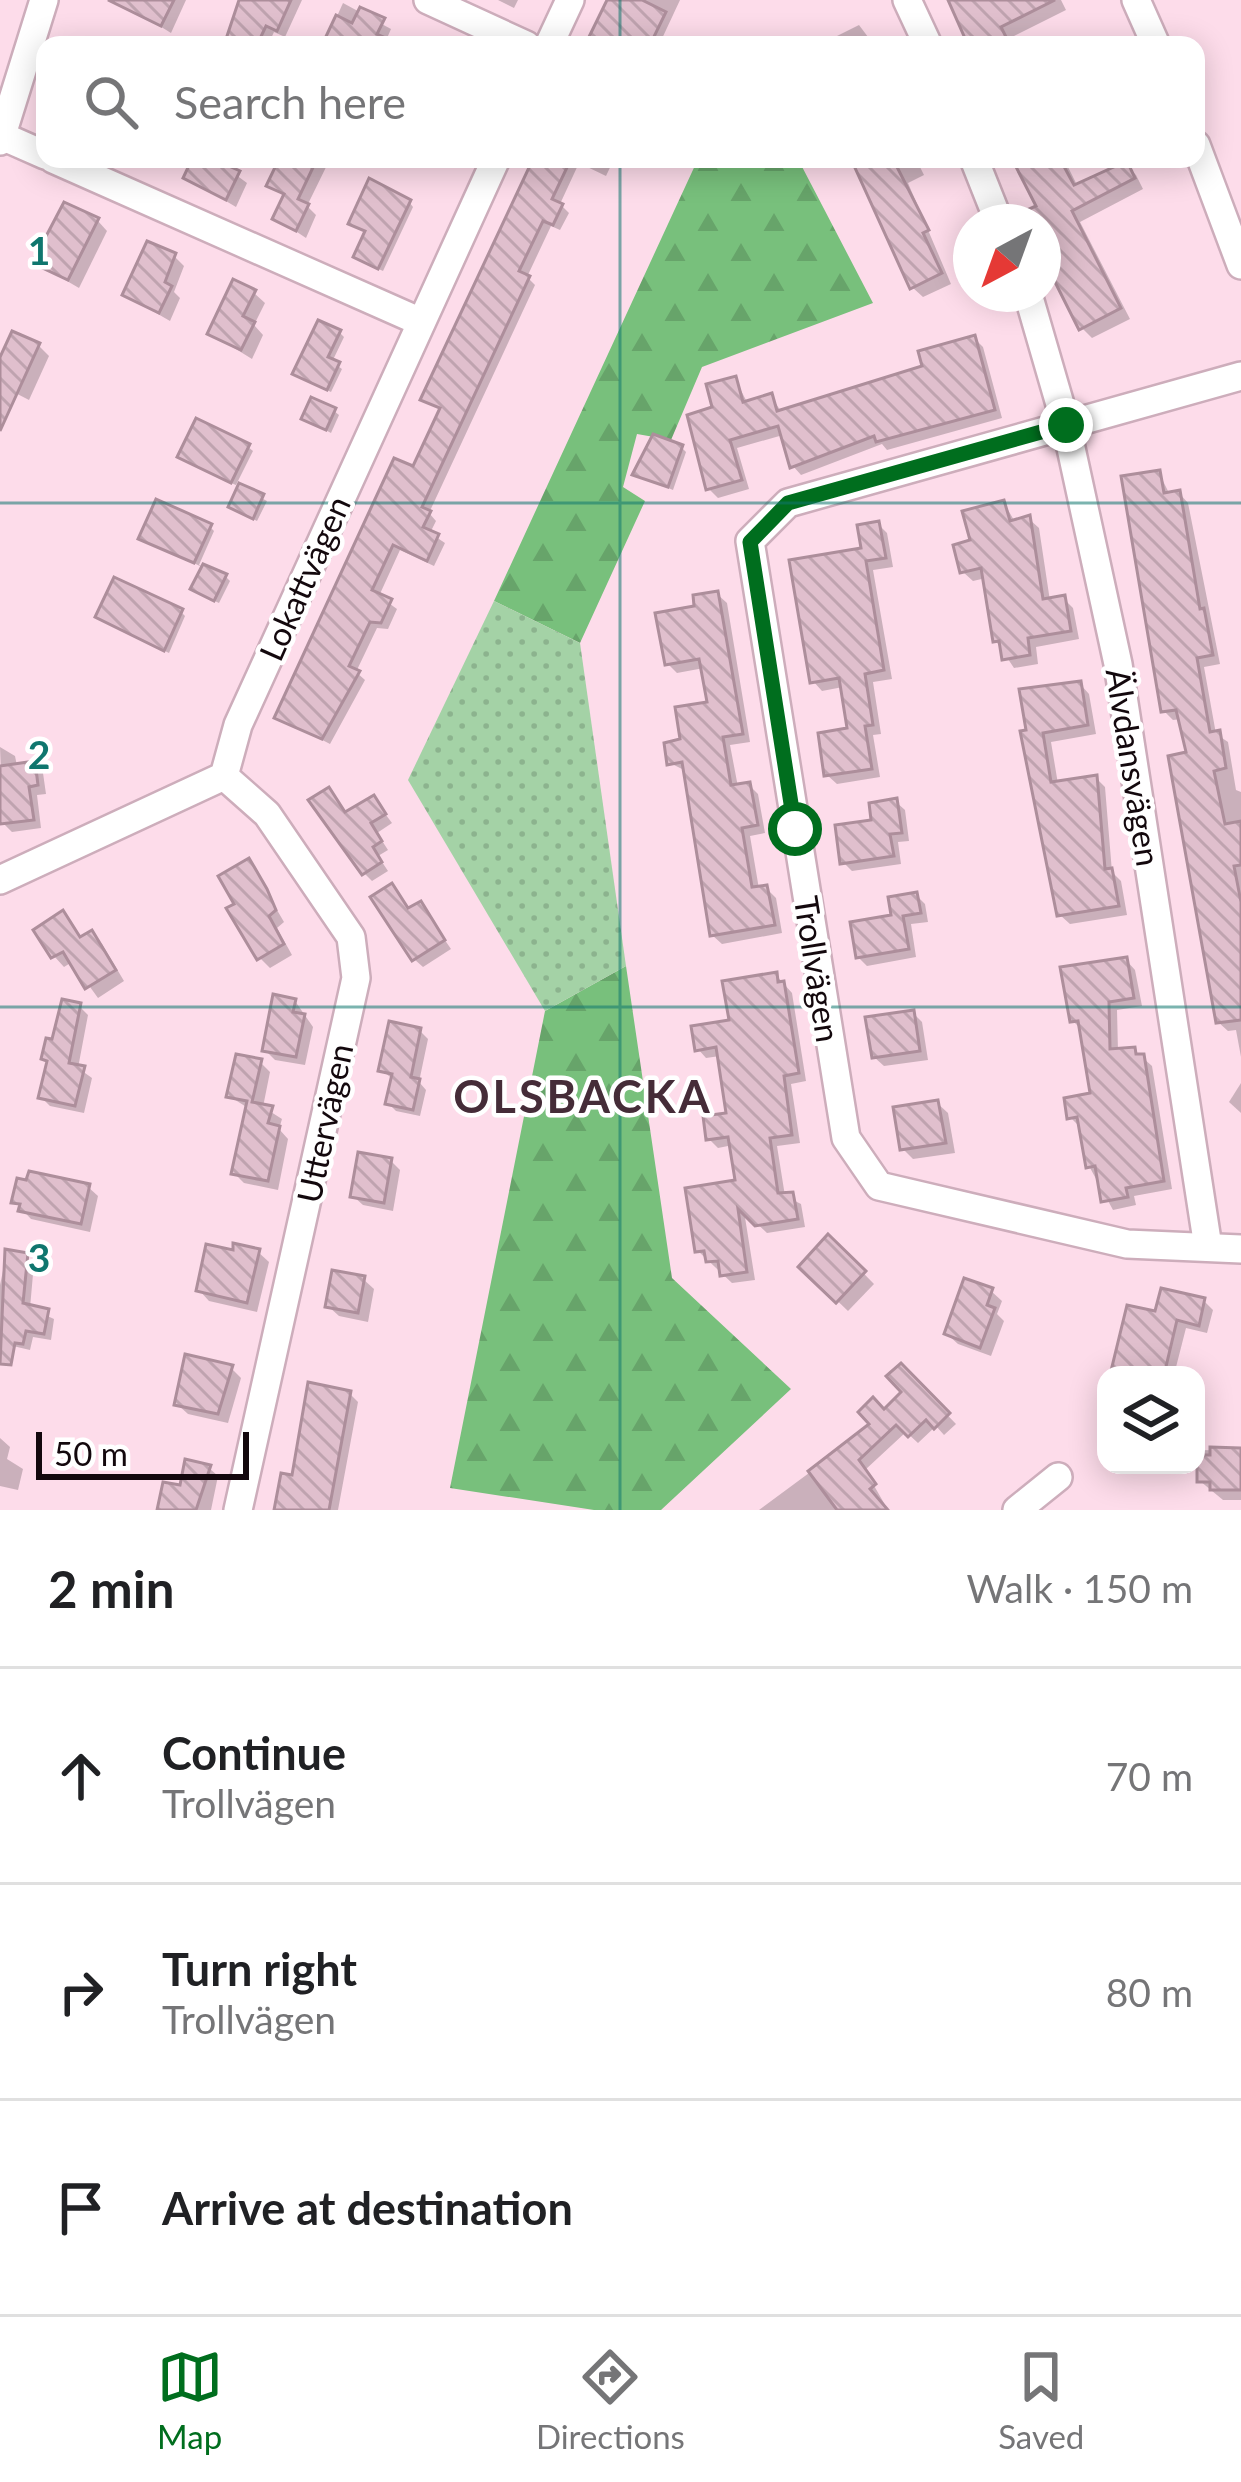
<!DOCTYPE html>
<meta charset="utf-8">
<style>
:root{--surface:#fff;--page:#f6f6f6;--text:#202124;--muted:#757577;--line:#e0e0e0;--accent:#006e1e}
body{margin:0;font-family:Lato,sans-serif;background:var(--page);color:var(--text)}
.controls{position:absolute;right:36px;bottom:36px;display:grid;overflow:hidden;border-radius:24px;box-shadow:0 6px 30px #0003}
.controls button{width:108px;height:108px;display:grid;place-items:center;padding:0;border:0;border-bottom:3px solid var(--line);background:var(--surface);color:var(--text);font:60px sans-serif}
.compass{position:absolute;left:953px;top:204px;width:108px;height:108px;border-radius:50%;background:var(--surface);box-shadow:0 6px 30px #0003;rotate:221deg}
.scale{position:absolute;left:36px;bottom:30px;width:213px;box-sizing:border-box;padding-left:12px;border:6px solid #13080d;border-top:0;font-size:33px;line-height:42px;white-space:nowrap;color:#13080d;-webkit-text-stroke:9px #fff;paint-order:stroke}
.stop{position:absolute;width:36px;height:36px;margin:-27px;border:9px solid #006e1e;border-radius:50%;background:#fff}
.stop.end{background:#006e1e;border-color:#fff;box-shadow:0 3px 12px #0008}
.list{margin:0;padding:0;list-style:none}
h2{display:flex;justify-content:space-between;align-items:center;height:156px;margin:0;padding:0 48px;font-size:51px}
h2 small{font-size:39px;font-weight:400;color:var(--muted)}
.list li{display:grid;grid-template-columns:78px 1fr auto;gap:36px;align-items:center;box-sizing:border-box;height:216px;padding:0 48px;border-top:3px solid var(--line)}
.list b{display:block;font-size:45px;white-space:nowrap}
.list p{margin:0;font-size:39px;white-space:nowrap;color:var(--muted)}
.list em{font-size:39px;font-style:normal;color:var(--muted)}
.icon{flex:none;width:66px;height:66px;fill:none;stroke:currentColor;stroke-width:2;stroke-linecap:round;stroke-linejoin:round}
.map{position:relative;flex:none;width:1241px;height:1510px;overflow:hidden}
.search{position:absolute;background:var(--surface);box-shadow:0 6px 30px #0003;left:36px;right:36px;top:36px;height:132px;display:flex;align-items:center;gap:30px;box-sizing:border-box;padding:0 42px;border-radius:24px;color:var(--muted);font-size:45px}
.sheet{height:804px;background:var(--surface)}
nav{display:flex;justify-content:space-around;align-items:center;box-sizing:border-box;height:168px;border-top:3px solid var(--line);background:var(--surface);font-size:33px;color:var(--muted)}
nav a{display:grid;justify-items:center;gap:6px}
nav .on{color:var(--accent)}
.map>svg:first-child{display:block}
.forest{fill:url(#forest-firs)}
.park{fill:url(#park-dots)}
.shadow{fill:#0003}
.building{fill:url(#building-back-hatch);stroke:#ad8e9b;stroke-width:3}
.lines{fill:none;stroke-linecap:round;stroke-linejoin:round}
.minor-casing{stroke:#cdadbb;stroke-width:32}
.minor{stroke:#fff;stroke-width:27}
.route{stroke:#006e1e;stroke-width:15}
.grid{fill:none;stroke:#0f766e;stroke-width:3;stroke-opacity:0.55}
.labels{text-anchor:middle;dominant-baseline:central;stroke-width:9;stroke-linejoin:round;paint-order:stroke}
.street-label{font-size:33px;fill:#13080d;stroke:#fff}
.district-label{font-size:45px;font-weight:bold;letter-spacing:3px;fill:#452c38;stroke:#fff}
.grid-label{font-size:39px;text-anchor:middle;font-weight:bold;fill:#0f766e;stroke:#fff;stroke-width:9;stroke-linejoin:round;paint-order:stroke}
</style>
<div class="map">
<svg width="1241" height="1510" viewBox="0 0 1241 1510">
<defs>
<pattern id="forest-firs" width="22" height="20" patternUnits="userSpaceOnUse" patternTransform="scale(3)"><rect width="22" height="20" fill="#78c07c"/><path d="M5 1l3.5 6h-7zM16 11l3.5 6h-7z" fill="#67a46a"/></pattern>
<pattern id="park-dots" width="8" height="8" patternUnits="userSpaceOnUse" patternTransform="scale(3)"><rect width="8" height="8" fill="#a4d2a6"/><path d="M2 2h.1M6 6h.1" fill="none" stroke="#8cb38e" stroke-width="1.8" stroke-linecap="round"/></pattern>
<pattern id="building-back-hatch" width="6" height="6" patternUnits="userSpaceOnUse" patternTransform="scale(3)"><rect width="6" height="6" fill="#e0bfcd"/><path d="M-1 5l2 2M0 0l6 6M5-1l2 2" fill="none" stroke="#bfa3af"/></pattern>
</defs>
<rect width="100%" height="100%" fill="#fddcea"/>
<g class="forest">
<polygon points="698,159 798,159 873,303 702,367 671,440 637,434 623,487 645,501 580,643 494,601"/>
<polygon points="626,966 672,1278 791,1389 661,1510 594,1510 450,1488 545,1011"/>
</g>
<polygon class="park" points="494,601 580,643 626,966 545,1011 408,780"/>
<g class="shadow">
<polygon points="138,0 186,0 171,33 134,10"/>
<polygon points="243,0 302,0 285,37 274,32 268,45 250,45 228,31"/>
<polygon points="498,0 518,0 514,8"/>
<polygon points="610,0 680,0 659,45 588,45"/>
<polygon points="949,0 1061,0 1066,10 1010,38 1013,45 970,45"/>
<polygon points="343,3 391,29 384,45 324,45"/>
<polygon points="859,25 874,45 819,45"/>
<polygon points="196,159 232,159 228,169 247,183 236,207 187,178"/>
<polygon points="283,159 330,159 307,206 316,215 306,238 276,218 285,197 270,185"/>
<polygon points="536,159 614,159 606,176 579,163 560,204 569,213 560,230 551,226 527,277 535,285 429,513 436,521 430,533 445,543 434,566 400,550 379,596 397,609 388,629 377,628 356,672 365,680 330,744 278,717 414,470 442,411 424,399"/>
<polygon points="855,159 916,159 924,175 908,183 951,284 923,297 912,287"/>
<polygon points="1015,159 1064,159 1078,187 1126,165 1136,175 1143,189 1080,222 1130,319 1092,338 1082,328 1043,222 1038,222 1040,208"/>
<polygon points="409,202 413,207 383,271 361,261 368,233 352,223"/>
<polygon points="97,220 107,231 79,288 36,263"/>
<polygon points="174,256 184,266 174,292 180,298 170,321 125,295"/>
<polygon points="254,293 265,303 254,325 263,335 252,359 210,333"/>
<polygon points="339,332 344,337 332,362 342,369 331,392 300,377"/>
<polygon points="974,338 983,347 1002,418 887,450 882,444 801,475 793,466 783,435 737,448 749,489 718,498 709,489 716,408 735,379 748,404 771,396 782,413 926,368"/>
<polygon points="39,346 49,356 29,400 0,385 0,365"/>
<polygon points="334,411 339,415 331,433 305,419"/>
<polygon points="248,447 253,451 236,485 267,501 257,521 236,511 240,487 185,461"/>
<polygon points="681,447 686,452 673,490 635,474"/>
<polygon points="1159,473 1170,495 1179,493 1188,503 1220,664 1204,667 1216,734 1228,742 1236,790 1241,792 1241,1057 1236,1030 1228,1031 1218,1022 1190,754 1181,719 1173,720 1164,711"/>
<polygon points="1004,503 1015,522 1029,519 1039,528 1050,601 1064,599 1073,608 1079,639 1036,647 1038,664 1014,668 996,641 986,578 973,581 963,572 973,542"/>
<polygon points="878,524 887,533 893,567 873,570 892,679 873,682 881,734 873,735 880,777 837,784 827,775 850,730 843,687 822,691 813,681"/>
<polygon points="210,527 214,531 199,565 226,577 230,581 219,603 198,593 204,568 142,538"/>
<polygon points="717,594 727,603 750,742 730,745 738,787 749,785 758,794 765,833 750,836 759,889 766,888 776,898 782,933 722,944 712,935 686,771 670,763 711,704 704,668 677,673 668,664 697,608"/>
<polygon points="181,612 185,616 169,653 98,617"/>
<polygon points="1080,684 1089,694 1096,734 1051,742 1058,784 1096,778 1105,787 1112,872 1121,881 1127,915 1070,924 1060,915 1029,732"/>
<polygon points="0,747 15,756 17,766 34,764 43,773 46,794 37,795 41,828 12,832 3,823"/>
<polygon points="374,799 392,823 377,833 388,850 378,856 388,871 372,881 364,873 347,815"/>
<polygon points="896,802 905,810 909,841 898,842 901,864 852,871 843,862"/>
<polygon points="249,862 284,922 277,928 292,955 270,968 260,958 238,905"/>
<polygon points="916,895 925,904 928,922 911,924 916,957 867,966 858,957"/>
<polygon points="420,904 451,949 423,967 414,959 410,911"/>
<polygon points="63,914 83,939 91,934 102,944 124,981 98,998 72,962 64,967 54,956"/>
<polygon points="1126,960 1135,970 1142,1006 1117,1010 1118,1051 1134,1050 1152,1066 1172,1189 1134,1196 1136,1205 1113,1210 1089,1166 1080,1127 1070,1117 1093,1095 1082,1030 1073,1021"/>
<polygon points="776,975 792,993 806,1081 791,1084 800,1143 777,1146 785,1196 801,1204 805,1227 767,1233 744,1211 755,1280 732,1283 698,1251 739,1182 733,1145 718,1148 709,1139 729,1115 720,1056 706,1058 698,1049"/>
<polygon points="295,1001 313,1027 305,1065 275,1060 265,1050"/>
<polygon points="79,1006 88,1015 78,1068 92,1078 84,1113 50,1106 41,1097 55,1042"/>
<polygon points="913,1013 922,1022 928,1060 884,1066 874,1057"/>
<polygon points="420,1031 428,1039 419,1082 426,1090 420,1116 396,1111 388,1103 393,1079 381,1070"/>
<polygon points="260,1062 270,1072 263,1107 282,1119 279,1129 288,1139 278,1190 244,1183 234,1173 248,1108 229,1096"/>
<polygon points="1241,1083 1241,1113 1229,1102"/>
<polygon points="937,1103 948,1113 955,1153 913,1159 903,1149"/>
<polygon points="391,1161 400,1170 393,1211 363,1205 353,1196"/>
<polygon points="88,1187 98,1196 90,1232 31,1219 15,1202"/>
<polygon points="829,1238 874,1284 848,1311 802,1267"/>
<polygon points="209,1247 258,1252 269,1262 257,1312 209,1301 199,1290"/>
<polygon points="7,1252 34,1263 30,1308 54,1319 51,1340 33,1337 30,1350 0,1343 0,1285"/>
<polygon points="363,1279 374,1289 368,1322 339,1316 328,1306"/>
<polygon points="991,1291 1002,1301 997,1314 1004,1321 991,1356 958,1344 947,1334"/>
<polygon points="1204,1301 1213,1310 1207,1333 1186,1328 1174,1375 1113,1375 1129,1309 1157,1315"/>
<polygon points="901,1367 956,1424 944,1435 936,1426 918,1443 906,1432 865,1470 888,1510 759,1510 874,1425 905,1392"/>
<polygon points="231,1368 241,1378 228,1423 188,1414 177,1404"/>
<polygon points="350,1394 358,1402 338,1510 279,1510 283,1477 294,1479"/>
<polygon points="0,1438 10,1447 7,1459 23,1469 18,1490 0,1486"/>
<polygon points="1200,1450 1241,1451 1241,1500 1223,1500 1200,1481"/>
<polygon points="209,1468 218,1476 211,1510 160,1510 165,1485 182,1489"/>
</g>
<g class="building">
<polygon points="108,0 174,0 161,26"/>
<polygon points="239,0 291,0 277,31 266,26 257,45 224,45"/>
<polygon points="607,0 642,0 666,12 650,45 585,45"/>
<polygon points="948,0 1055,0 1001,27 1010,45 968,45"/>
<polygon points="360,7 385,18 377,34 401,45 322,45 336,15 352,23"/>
<polygon points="192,159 213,159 240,171 226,200 183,178"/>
<polygon points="279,159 317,159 298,199 309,204 296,231 272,219 284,194 266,186"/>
<polygon points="533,159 571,159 552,199 563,204 553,225 543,221 519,271 530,276 422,507 431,511 423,527 439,534 427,561 393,545 372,590 392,599 381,623 370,622 349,666 360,671 322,739 274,718 394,458 413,466 440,408 420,400"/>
<polygon points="851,159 893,159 929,230 923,233 942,273 910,289"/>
<polygon points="1012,159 1060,159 1074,185 1127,161 1135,178 1072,211 1121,308 1079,330 1050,272 1057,268 1043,238 1043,222 1035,222 1029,209 1036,206"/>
<polygon points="369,178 411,200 378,269 353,257 365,231 348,224"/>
<polygon points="64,202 99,218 68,280 32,263"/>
<polygon points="147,241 176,253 165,282 172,286 159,313 122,295"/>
<polygon points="233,279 256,290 243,316 255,322 241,350 207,334"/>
<polygon points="318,320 341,330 328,357 340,362 327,390 292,374"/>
<polygon points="12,331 40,343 0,431 0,357"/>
<polygon points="975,335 995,410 876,442 874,436 790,468 778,426 730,440 742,480 706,490 687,415 712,407 706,384 736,376 743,402 772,393 777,411 922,366 918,351"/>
<polygon points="311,397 336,408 326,430 301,419"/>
<polygon points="196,418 250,444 231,483 177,457"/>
<polygon points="653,434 683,445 668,487 632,475"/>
<polygon points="1160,470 1164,493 1180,490 1200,609 1204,608 1213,655 1197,658 1210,732 1220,730 1226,768 1214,771 1225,824 1241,821 1241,865 1234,866 1241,902 1241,1020 1216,1023 1168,756 1186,752 1176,710 1161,712 1121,476"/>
<polygon points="239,483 264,494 253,519 228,507"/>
<polygon points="156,499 212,524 194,563 138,539"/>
<polygon points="1004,500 1010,521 1030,515 1043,599 1065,595 1071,631 1028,638 1030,655 1002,660 999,641 993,642 981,568 960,573 953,545 970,540 962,511"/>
<polygon points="879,521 886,558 866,561 884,670 865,674 873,725 865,726 872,769 824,776 818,733 847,728 839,678 810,683 789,560 861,548 857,525"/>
<polygon points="203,564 227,574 214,601 190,589"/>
<polygon points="114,577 183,609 164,651 95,617"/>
<polygon points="718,591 743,734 723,737 731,785 750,782 758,825 742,828 752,887 767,885 775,925 710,936 682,762 667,765 664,743 680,739 675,707 707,702 699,659 665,665 655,613 694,606 693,595"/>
<polygon points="1081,681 1088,725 1043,733 1051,782 1097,775 1105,869 1112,868 1119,906 1057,916 1020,731 1026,730 1019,689"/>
<polygon points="35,761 38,785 29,787 34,820 0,824 0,766"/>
<polygon points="329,787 345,812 374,795 386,814 371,823 382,841 373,847 382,862 362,875 308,800"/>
<polygon points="897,798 902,833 890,834 894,856 840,864 835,825 871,820 869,803"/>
<polygon points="249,858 267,889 276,910 269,916 284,944 257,960 226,908 234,904 218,876"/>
<polygon points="392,883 408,908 421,901 445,940 412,961 370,897"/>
<polygon points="917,892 921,913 903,916 909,949 856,958 850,922 891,915 888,897"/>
<polygon points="63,910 80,937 92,930 116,970 85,989 63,952 51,958 33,930"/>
<polygon points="1127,957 1134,998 1109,1002 1110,1049 1135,1047 1136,1054 1144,1054 1164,1181 1126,1188 1128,1197 1101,1202 1095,1166 1086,1168 1077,1117 1067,1119 1064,1098 1090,1093 1078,1021 1070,1022 1060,967"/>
<polygon points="777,972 778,982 784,981 799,1073 784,1076 792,1135 770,1138 778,1193 793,1192 798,1219 755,1226 738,1209 747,1272 720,1276 718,1261 706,1262 704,1251 695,1252 685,1188 735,1180 728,1137 706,1140 703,1116 726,1113 716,1047 695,1051 691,1026 729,1020 722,981"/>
<polygon points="273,994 296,999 293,1012 305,1014 296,1057 262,1051"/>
<polygon points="62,999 81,1003 69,1063 85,1066 75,1106 38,1098 47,1061 41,1059 46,1038 52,1039"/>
<polygon points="914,1010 920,1051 872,1058 865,1017"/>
<polygon points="389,1021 421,1028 411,1077 420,1079 413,1110 385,1104 392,1074 378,1071"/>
<polygon points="236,1054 262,1059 252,1102 273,1106 268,1123 280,1126 268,1181 231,1174 247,1101 226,1097"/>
<polygon points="938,1100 946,1143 900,1150 893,1107"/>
<polygon points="358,1152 392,1158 384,1203 350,1197"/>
<polygon points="29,1171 90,1184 81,1224 18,1211 20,1204 11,1203 17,1178 26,1180"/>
<polygon points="828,1234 866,1271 836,1303 798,1267"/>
<polygon points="233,1243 260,1249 247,1303 196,1291 206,1244 233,1250"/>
<polygon points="5,1249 28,1253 23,1303 49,1309 44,1334 26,1331 23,1344 15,1343 11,1365 0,1364"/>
<polygon points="332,1270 365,1276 358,1313 325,1307"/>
<polygon points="964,1278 993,1288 987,1305 995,1308 980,1348 944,1334"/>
<polygon points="1161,1288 1205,1298 1199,1326 1177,1320 1164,1375 1110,1375 1127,1305 1155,1311"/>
<polygon points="185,1354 233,1365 218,1414 174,1405"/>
<polygon points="901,1363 950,1413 934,1429 926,1420 908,1437 896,1425 859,1460 876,1484 870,1489 888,1510 837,1510 808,1471 869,1424 858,1412 873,1397 884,1409 901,1392 886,1376"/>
<polygon points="308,1382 351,1391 329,1510 274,1510 281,1473 292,1475"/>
<polygon points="1210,1447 1241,1448 1241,1490 1210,1490 1210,1482 1197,1482 1197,1455 1210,1455"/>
<polygon points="185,1459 211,1465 196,1510 157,1510 163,1482 180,1485"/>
</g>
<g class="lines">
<g class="minor-casing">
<g id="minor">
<polyline points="428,0 526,45"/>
<polyline points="907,0 928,45"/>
<polyline points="1136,0 1156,45"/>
<polyline points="549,45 570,0"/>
<polyline points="2,136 45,155"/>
<polyline points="0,141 44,0"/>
<polyline points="1196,145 1241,265"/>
<polyline points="53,159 421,322"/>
<polyline points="974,159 999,222"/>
<polyline points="1028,294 1066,425 1118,664 1208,1247"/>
<polyline points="1241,376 788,503 750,541 846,1138 879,1186 1127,1244 1241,1249"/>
<polyline points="224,776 267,814 351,937 356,978 238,1510"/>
<polyline points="0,880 224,776 238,725 496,159"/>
<polyline points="1017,1510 1058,1477"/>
</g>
</g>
<use href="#minor" class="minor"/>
</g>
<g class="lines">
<polyline class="route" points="795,829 750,542 788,503 1066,425"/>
</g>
<path class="grid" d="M620 0V45M620 159V1510M0 503H1241M0 1007H1241"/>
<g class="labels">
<g class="street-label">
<text transform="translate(304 578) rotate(-66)">Lokattvägen</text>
<text transform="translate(1134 767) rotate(81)">Älvdansvägen</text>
<text transform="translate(818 969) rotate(81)">Trollvägen</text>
<text transform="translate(324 1123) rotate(-78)">Uttervägen</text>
</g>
<g class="district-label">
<text x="583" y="1096">OLSBACKA</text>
</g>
</g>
<g class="grid-label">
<text x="39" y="265">1</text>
<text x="39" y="769">2</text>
<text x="39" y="1272">3</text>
</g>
</svg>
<div class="controls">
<button><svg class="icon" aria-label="layers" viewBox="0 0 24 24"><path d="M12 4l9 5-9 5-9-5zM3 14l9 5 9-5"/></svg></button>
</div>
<svg class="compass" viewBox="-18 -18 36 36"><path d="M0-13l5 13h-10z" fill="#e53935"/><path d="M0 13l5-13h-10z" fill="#757577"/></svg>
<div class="scale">50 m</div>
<div class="stop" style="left:795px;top:829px"></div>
<div class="stop end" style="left:1066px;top:425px"></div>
<div class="search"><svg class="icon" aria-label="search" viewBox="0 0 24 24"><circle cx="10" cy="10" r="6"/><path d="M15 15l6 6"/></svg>Search here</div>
</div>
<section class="sheet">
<h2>2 min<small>Walk · 150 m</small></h2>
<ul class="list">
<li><svg class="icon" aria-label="ahead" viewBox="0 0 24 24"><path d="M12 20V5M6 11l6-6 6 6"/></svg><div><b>Continue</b><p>Trollvägen</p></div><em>70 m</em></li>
<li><svg class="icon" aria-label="right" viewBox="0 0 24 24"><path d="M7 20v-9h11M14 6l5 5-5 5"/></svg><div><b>Turn right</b><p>Trollvägen</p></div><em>80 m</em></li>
<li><svg class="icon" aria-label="arrive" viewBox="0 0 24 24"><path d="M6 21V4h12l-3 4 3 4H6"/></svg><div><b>Arrive at destination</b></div></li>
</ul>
</section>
<nav>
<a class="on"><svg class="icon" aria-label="map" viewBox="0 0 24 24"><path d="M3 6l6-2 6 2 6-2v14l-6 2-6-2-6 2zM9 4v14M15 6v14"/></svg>Map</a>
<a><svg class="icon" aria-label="directions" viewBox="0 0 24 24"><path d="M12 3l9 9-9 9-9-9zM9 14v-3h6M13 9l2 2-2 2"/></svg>Directions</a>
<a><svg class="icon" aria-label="saved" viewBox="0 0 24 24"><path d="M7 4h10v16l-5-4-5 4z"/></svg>Saved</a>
</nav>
